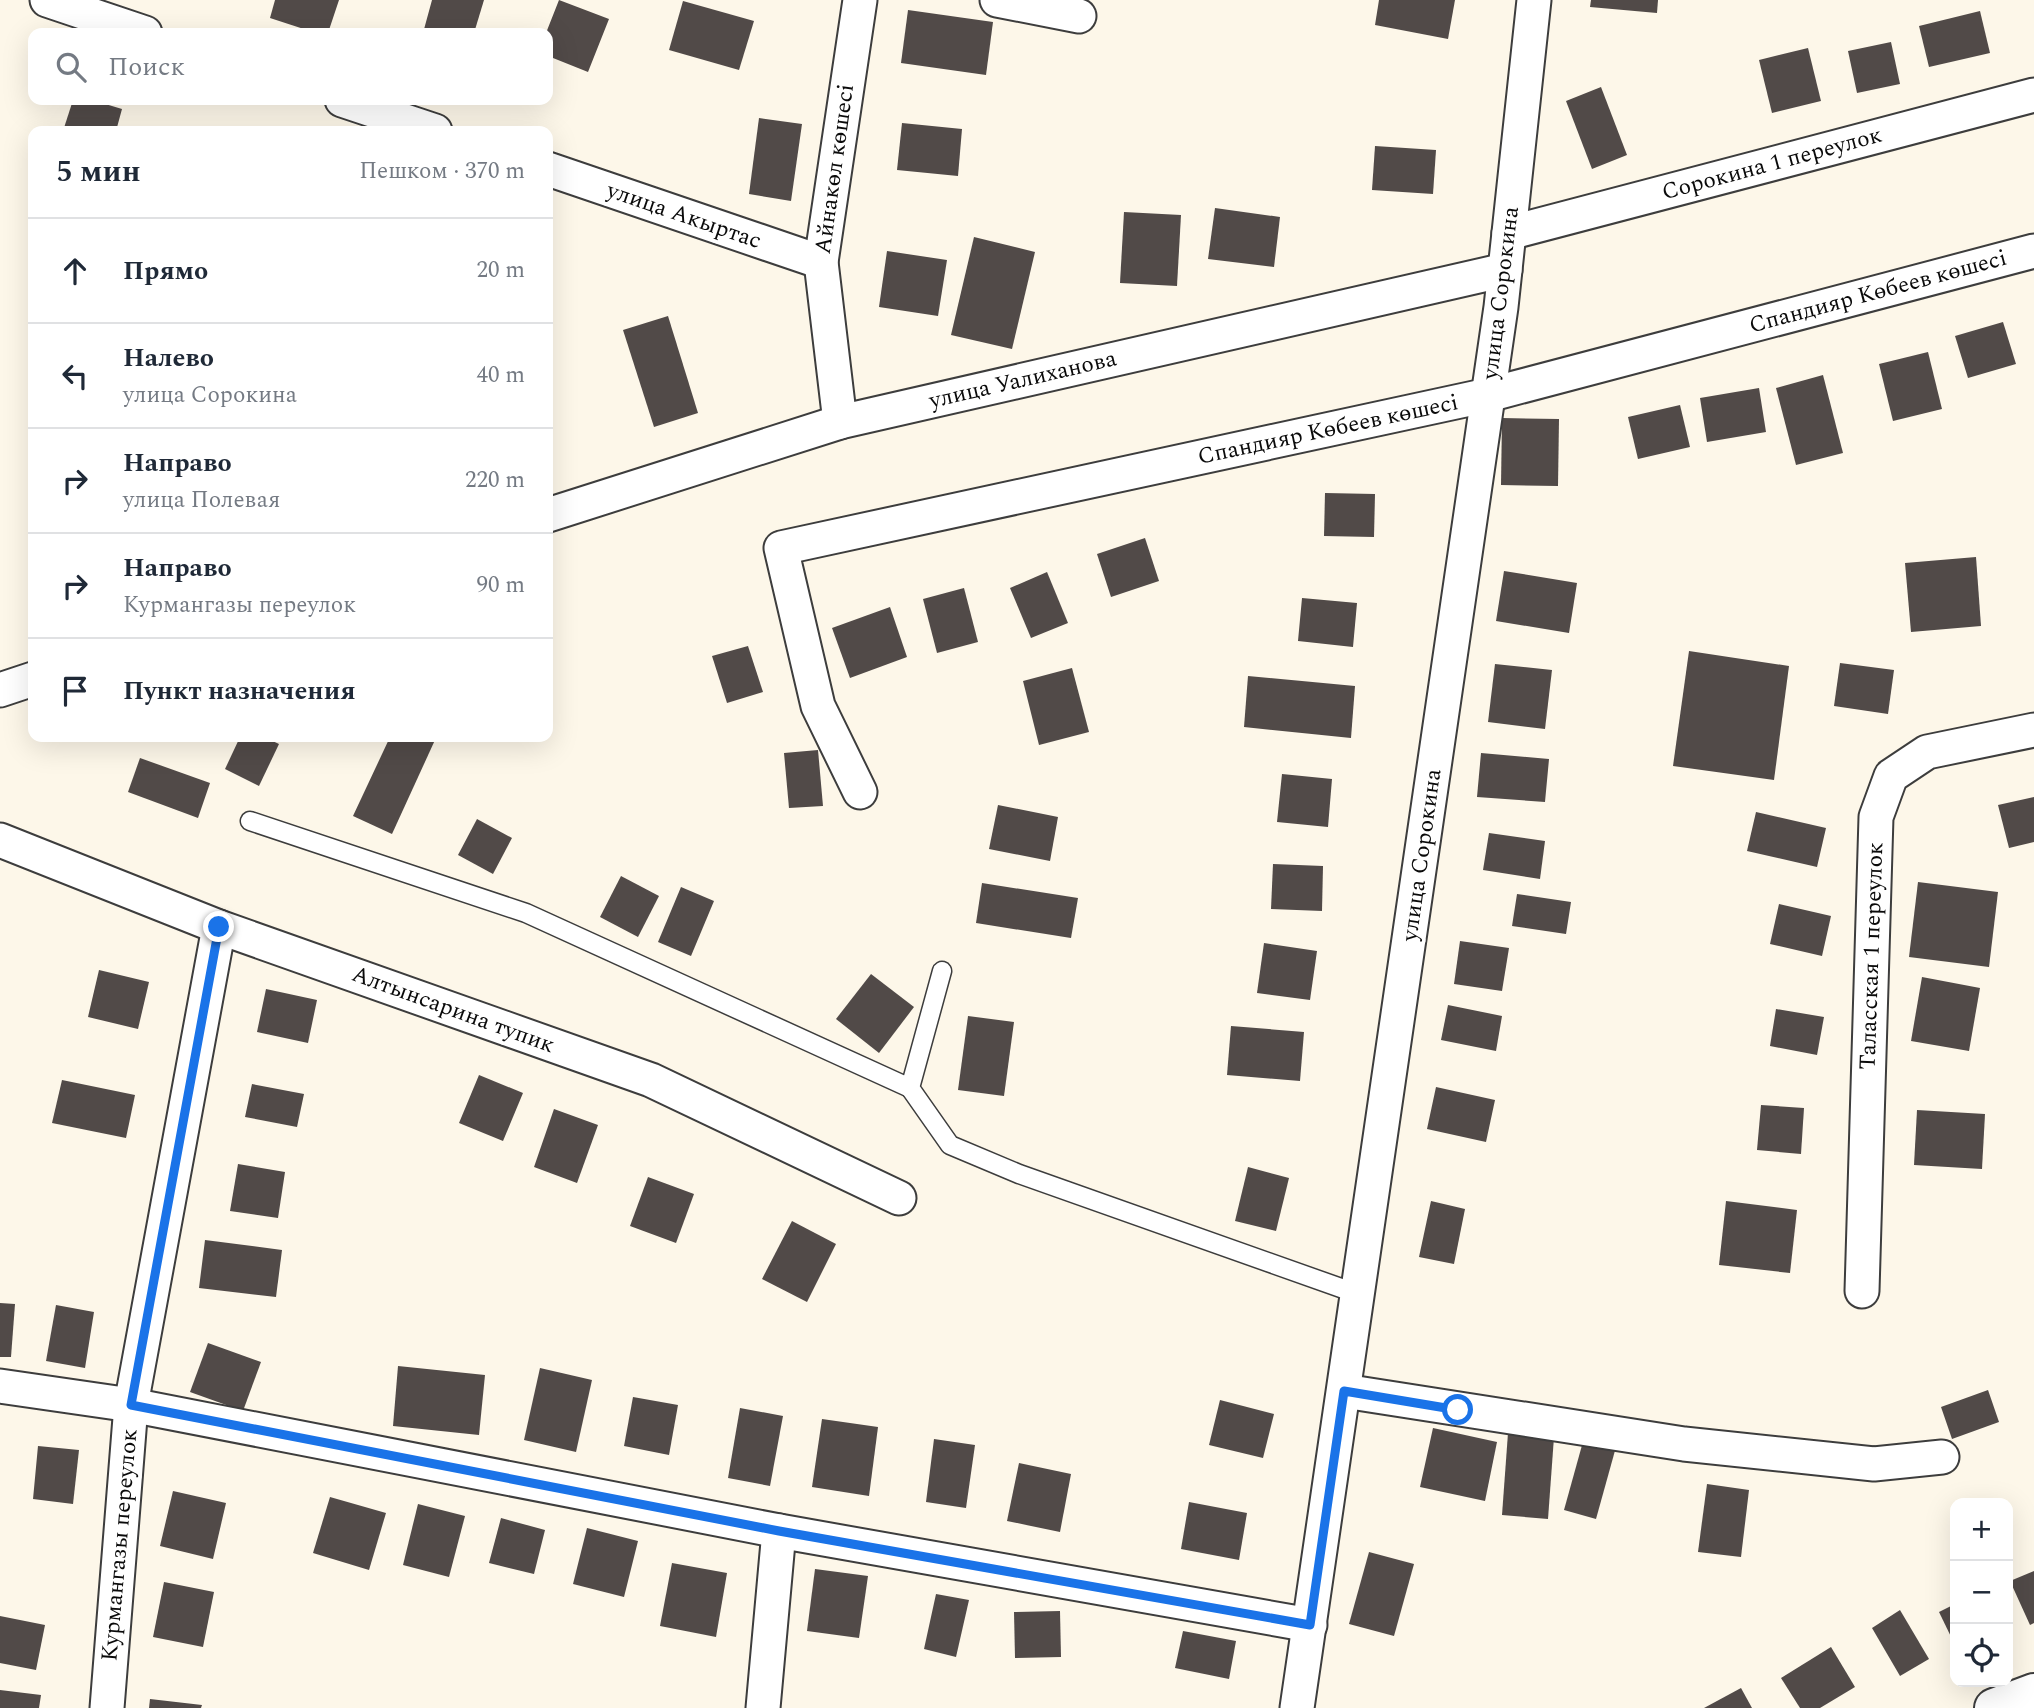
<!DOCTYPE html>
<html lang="ru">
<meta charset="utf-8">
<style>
:root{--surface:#fff;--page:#f6f6f7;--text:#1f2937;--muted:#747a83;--line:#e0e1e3}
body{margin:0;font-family:Spectral,serif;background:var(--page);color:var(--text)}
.controls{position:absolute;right:21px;bottom:21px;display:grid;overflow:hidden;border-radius:14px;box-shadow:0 7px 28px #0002}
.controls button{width:63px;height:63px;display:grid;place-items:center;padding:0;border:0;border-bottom:2px solid var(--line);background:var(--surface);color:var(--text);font:35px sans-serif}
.stop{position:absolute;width:21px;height:21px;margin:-16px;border:5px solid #1a73e8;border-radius:50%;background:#fff}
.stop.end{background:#1a73e8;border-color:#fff;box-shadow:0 2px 7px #0008}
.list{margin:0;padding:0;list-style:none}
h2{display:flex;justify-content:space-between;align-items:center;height:91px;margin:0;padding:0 28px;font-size:30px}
h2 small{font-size:23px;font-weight:400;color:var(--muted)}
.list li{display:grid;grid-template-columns:46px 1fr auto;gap:21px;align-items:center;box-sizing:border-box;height:105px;padding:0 28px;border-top:2px solid var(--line)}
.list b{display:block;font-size:26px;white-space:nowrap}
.list p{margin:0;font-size:23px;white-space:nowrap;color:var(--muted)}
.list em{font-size:23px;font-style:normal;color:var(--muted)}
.icon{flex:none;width:38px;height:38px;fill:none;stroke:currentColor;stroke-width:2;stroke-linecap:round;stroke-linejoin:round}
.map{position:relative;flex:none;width:2034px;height:1708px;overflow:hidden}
.search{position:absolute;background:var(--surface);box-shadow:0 7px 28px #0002;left:28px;top:28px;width:525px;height:77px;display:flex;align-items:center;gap:18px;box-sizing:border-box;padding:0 24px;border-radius:14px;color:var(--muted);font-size:26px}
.panel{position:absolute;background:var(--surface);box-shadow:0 7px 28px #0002;left:28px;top:126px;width:525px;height:616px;border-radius:14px}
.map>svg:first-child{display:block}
.building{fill:#514a48}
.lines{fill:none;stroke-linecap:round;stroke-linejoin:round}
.service-casing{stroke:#3d3d3d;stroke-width:21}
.minor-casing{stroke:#3d3d3d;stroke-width:37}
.tertiary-casing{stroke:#3d3d3d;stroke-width:42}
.service{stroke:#fff;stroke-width:18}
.minor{stroke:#fff;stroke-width:33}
.tertiary{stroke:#fff;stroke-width:38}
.route{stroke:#1a73e8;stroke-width:9}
.labels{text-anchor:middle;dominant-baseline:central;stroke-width:7;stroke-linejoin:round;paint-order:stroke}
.street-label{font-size:23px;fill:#0a0a0a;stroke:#fff}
</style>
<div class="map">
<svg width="2034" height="1708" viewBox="0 0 2034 1708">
<rect width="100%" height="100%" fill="#fdf7e9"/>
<g class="building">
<polygon points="275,0 339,0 328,33 316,33 270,18"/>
<polygon points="432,0 484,0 474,33 423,33"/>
<polygon points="559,0 609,19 588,72 548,56 548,33 546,33"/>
<polygon points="1379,0 1455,0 1448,39 1375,25"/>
<polygon points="1591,0 1658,0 1657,13 1590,7"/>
<polygon points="683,1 754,21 739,70 669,50"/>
<polygon points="908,10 993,22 986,75 901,63"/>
<polygon points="1980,11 1990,53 1929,67 1919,26"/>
<polygon points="1891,42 1900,84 1857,93 1848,51"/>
<polygon points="1808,48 1821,101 1772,113 1759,60"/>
<polygon points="1601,87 1627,155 1592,169 1566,101"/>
<polygon points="73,100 92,100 122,109 116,131 63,131"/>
<polygon points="759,118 802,124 791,201 749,194"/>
<polygon points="902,123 962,129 958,176 897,170"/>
<polygon points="1375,146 1436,150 1433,194 1372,190"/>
<polygon points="1215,208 1280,217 1274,267 1208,259"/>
<polygon points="1124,212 1181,215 1177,286 1120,283"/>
<polygon points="974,237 1035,252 1012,349 951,335"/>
<polygon points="887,251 947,260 938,316 879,307"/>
<polygon points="668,316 698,413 654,427 623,330"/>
<polygon points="2003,322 2016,364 1968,378 1955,336"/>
<polygon points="1928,352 1942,409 1893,421 1879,364"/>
<polygon points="1823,375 1843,453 1796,465 1776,388"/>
<polygon points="1759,388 1766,432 1707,442 1700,398"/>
<polygon points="1680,405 1690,447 1638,459 1628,417"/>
<polygon points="1502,418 1559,419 1558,486 1501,485"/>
<polygon points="1325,493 1375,494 1374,537 1324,536"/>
<polygon points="1145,538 1159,581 1111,597 1097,554"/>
<polygon points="1976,557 1981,626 1911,632 1905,563"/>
<polygon points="1504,571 1577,583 1569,633 1496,621"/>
<polygon points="1047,572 1068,623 1031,638 1010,588"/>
<polygon points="964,588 978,642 937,653 923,599"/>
<polygon points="1302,598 1357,603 1353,647 1298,641"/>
<polygon points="890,607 907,657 850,678 832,628"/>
<polygon points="748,646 763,692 727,703 712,656"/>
<polygon points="1689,651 1789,666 1774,780 1673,766"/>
<polygon points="1840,663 1894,670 1888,714 1834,706"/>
<polygon points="1495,664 1552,670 1545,729 1488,722"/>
<polygon points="1072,668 1089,732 1039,745 1023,681"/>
<polygon points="1248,676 1355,686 1351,738 1244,727"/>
<polygon points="240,737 264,737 279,744 259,786 225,769"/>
<polygon points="390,737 427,737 435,740 392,834 353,816"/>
<polygon points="818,750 823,806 789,808 784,753"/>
<polygon points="1481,753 1549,759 1545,802 1477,797"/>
<polygon points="140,758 210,783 198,818 128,792"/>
<polygon points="1282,774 1332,779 1328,827 1277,822"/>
<polygon points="2034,797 2034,842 2009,848 1998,805"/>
<polygon points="998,805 1058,817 1050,861 989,849"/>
<polygon points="1756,812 1826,828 1817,867 1747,851"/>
<polygon points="477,819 512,838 493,874 458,855"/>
<polygon points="1489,833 1545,841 1540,879 1483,870"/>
<polygon points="1273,864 1323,866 1322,911 1271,909"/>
<polygon points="621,876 659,896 638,937 600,917"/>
<polygon points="1918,882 1998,892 1989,967 1909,957"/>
<polygon points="982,883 1078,898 1071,938 976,923"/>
<polygon points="681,887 714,901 691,956 658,942"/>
<polygon points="1517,894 1571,902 1566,934 1512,926"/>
<polygon points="1779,904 1831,916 1822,956 1770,944"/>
<polygon points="1460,941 1509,948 1502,991 1454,984"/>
<polygon points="1264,943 1317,951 1310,1000 1257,993"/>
<polygon points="99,970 149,982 138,1029 88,1017"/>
<polygon points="871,974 914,1007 879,1053 836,1019"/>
<polygon points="1922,977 1980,988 1969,1051 1911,1041"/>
<polygon points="266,989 317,1000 308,1043 257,1032"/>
<polygon points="1448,1005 1502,1016 1496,1051 1441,1040"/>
<polygon points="1776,1009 1824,1017 1817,1055 1770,1046"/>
<polygon points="968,1016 1014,1022 1004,1096 958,1090"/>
<polygon points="1231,1026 1304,1032 1300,1081 1227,1075"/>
<polygon points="479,1075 523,1093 503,1141 459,1123"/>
<polygon points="62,1080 135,1095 126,1138 52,1123"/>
<polygon points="252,1084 304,1094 297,1127 245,1117"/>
<polygon points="1436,1087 1495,1100 1486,1142 1427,1129"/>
<polygon points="1761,1105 1804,1108 1801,1154 1757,1150"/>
<polygon points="554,1109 598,1125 577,1183 534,1167"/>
<polygon points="1917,1110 1985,1114 1982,1169 1914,1165"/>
<polygon points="238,1164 285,1172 278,1218 230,1211"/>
<polygon points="1248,1167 1289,1178 1276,1231 1235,1221"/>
<polygon points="648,1177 694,1194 676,1243 630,1226"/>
<polygon points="1431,1201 1465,1209 1454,1264 1419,1257"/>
<polygon points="1726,1201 1797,1210 1790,1273 1719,1265"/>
<polygon points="792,1221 836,1244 807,1302 762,1279"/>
<polygon points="205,1240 282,1250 276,1297 199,1288"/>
<polygon points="0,1303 15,1304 11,1357 0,1357"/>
<polygon points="56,1305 94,1312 85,1368 46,1361"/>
<polygon points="208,1343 261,1362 243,1411 190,1392"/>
<polygon points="398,1366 485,1375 479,1435 393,1426"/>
<polygon points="540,1368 592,1380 576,1452 524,1440"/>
<polygon points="1988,1390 1999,1422 1952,1439 1941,1407"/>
<polygon points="633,1397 678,1405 669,1455 624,1446"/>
<polygon points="1220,1400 1274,1414 1263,1458 1209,1445"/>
<polygon points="740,1408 783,1416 770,1486 728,1478"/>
<polygon points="822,1419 878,1427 869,1496 812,1487"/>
<polygon points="1433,1428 1497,1442 1485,1501 1420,1487"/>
<polygon points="1508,1433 1554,1437 1548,1519 1502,1515"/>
<polygon points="1584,1438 1616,1447 1596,1519 1564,1510"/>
<polygon points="934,1439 975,1445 966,1508 926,1502"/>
<polygon points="38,1446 79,1450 73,1504 33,1499"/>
<polygon points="1019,1463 1071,1474 1060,1532 1007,1521"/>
<polygon points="1707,1484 1749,1490 1741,1557 1698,1552"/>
<polygon points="173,1491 226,1503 213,1559 160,1546"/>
<polygon points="330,1497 386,1513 369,1570 313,1553"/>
<polygon points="1189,1502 1247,1513 1239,1560 1181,1549"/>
<polygon points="418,1504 465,1516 449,1577 403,1565"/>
<polygon points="501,1518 545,1530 534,1574 489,1563"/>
<polygon points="587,1528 638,1541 624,1597 573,1584"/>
<polygon points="1369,1552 1414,1564 1394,1636 1349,1624"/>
<polygon points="672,1563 727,1573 716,1637 660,1626"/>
<polygon points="815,1569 868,1576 859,1638 807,1631"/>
<polygon points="2034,1571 2034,1623 2030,1625 2010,1581"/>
<polygon points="164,1582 214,1592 203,1647 153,1637"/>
<polygon points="936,1594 969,1600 956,1657 924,1649"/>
<polygon points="1955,1604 1955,1645 1939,1612"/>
<polygon points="1900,1610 1929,1659 1900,1676 1872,1628"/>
<polygon points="1060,1611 1061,1657 1015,1658 1014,1612"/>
<polygon points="0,1616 45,1625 36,1670 0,1663"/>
<polygon points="1183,1631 1236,1641 1229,1679 1175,1668"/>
<polygon points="1831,1647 1855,1687 1820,1708 1800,1708 1781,1678"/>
<polygon points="1741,1688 1752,1708 1704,1708"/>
<polygon points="0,1690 41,1695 39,1708 0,1708"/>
<polygon points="150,1699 202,1705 201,1708 149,1708"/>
</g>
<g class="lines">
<g class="service-casing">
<g id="service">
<polyline points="250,821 526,913 910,1088"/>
<polyline points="942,971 910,1088 950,1145 1019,1174 1358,1294"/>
</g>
</g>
<g class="minor-casing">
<g id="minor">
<polyline points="47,0 145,33"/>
<polyline points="997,0 1079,16"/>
<polyline points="342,100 435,131"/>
<polyline points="548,169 821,262"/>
<polyline points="1509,233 2034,95"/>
<polyline points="840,422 821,262 860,0"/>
<polyline points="548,515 840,422 1505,270"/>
<polyline points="0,690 33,679"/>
<polyline points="860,792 818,706 781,548 1488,395 2034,251"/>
<polyline points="0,840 219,927 651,1080 899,1198"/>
<polyline points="1862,1291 1876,817 1891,776 1927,752 2034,730"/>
<polyline points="0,1386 131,1405 779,1531 1310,1625"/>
<polyline points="1344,1391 1684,1444 1874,1464 1942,1457"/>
<polyline points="107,1708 131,1405 219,927"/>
<polyline points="763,1708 779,1531"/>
<polyline points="1297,1708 1501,307 1534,0"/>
</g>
</g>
<g class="tertiary-casing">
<polyline id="tertiary" points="1994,1708 2034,1693"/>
</g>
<use href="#service" class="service"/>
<use href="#minor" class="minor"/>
<use href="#tertiary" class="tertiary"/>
</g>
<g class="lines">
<polyline class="route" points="219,927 131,1405 779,1531 1310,1625 1344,1391 1458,1410"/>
</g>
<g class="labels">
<g class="street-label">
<text transform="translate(1772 164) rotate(-15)">Сорокина 1 переулок</text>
<text transform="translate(835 169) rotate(-82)">Айнакөл көшесі</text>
<text transform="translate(684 216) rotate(19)">улица Акыртас</text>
<text transform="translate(1878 292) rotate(-15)">Спандияр Көбеев көшесі</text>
<text transform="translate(1501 293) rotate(-83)">улица Сорокина</text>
<text transform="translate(1023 380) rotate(-13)">улица Уалиханова</text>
<text transform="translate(1328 430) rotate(-12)">Спандияр Көбеев көшесі</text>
<text transform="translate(1422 855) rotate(-82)">улица Сорокина</text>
<text transform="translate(1872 956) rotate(-88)">Таласская 1 переулок</text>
<text transform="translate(453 1010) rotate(20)">Алтынсарина тупик</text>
<text transform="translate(120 1545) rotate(-85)">Курмангазы переулок</text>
</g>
</g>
</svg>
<div class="controls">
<button>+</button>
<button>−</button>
<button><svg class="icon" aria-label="locate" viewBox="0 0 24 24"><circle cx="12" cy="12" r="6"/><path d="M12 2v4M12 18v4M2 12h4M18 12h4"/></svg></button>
</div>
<div class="stop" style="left:1458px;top:1410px"></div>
<div class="stop end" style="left:219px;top:927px"></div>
<div class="search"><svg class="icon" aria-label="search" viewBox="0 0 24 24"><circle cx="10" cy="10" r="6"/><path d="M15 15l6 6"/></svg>Поиск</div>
<section class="panel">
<h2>5 мин<small>Пешком · 370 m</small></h2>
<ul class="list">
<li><svg class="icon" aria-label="ahead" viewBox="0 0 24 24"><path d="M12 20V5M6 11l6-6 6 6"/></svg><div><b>Прямо</b></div><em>20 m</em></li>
<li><svg class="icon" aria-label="left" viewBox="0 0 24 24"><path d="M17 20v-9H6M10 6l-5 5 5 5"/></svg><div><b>Налево</b><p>улица Сорокина</p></div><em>40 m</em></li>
<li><svg class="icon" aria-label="right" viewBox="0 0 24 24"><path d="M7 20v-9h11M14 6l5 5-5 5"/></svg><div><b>Направо</b><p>улица Полевая</p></div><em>220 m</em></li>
<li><svg class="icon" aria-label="right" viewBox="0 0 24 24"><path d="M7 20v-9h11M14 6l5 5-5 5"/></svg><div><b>Направо</b><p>Курмангазы переулок</p></div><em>90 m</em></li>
<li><svg class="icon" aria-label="arrive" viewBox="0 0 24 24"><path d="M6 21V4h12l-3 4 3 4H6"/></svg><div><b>Пункт назначения</b></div></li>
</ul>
</section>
</div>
